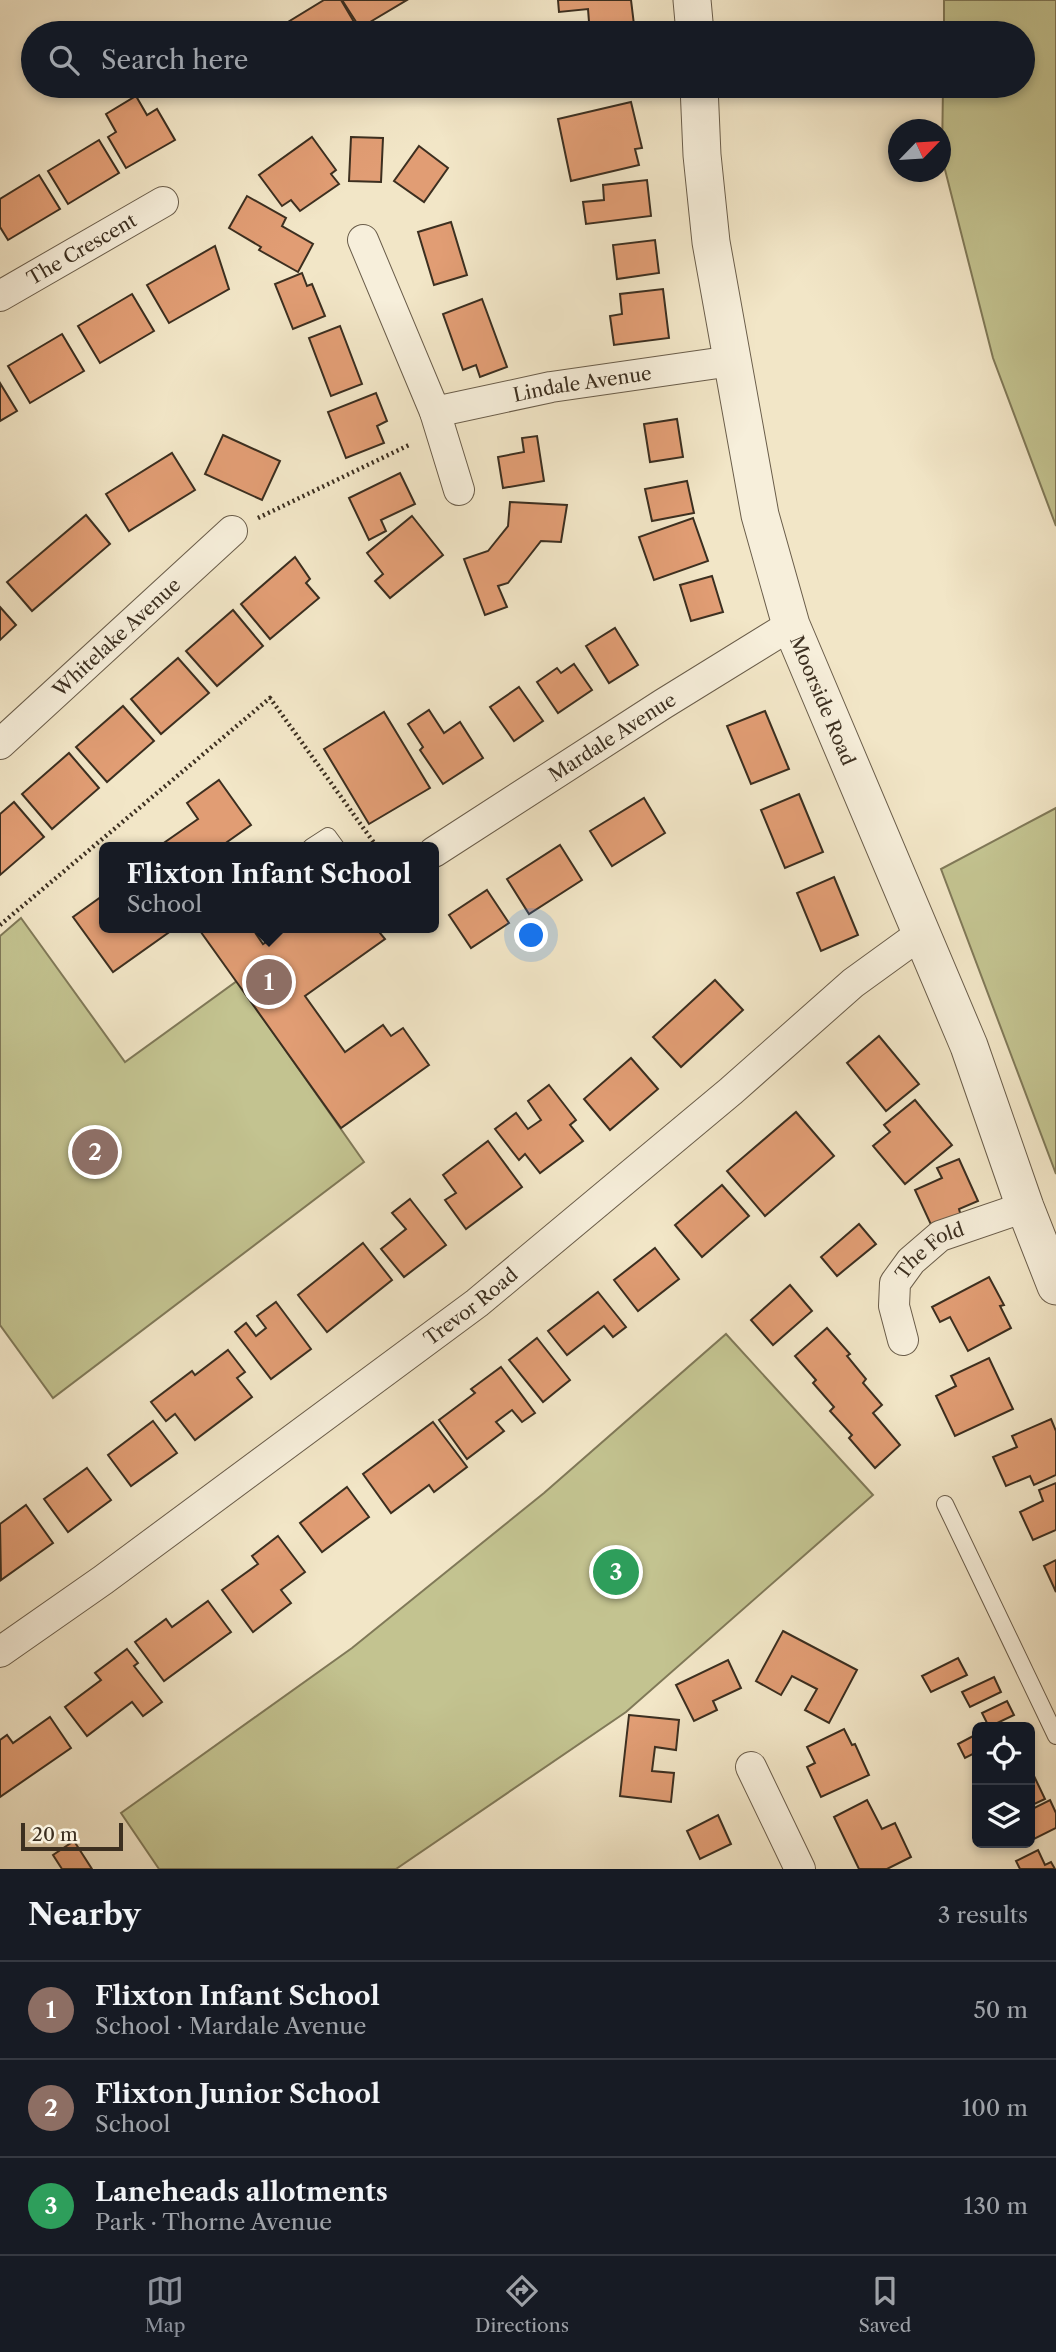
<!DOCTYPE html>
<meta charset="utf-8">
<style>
:root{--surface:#171b24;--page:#20242c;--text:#f1f3f6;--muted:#9ea1a6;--line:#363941;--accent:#8c9099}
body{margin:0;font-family:"Libre Caslon Text",serif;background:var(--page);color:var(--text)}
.controls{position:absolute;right:21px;bottom:21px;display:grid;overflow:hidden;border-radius:10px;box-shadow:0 4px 10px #0003}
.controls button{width:63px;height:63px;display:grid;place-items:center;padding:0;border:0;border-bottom:2px solid var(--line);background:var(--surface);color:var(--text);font:35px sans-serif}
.compass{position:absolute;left:888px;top:119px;width:63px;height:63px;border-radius:50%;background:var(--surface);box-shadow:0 4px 10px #0003;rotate:65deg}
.scale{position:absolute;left:21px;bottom:18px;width:102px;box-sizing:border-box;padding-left:7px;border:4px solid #3c2f20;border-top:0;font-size:19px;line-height:24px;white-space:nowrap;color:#3c2f20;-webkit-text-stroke:5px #f7efdb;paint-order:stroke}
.you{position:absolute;left:532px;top:936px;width:24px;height:24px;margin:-18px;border:5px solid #fff;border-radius:50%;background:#1a73e8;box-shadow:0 0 0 10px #1a73e833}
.badge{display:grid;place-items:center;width:46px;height:46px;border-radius:50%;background:var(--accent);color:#fff;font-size:23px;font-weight:700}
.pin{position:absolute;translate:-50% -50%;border:4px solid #fff;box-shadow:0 2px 7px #0006}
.popup{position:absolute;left:99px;top:842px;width:340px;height:91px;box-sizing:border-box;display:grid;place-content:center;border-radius:10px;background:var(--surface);filter:drop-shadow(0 2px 5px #0005);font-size:23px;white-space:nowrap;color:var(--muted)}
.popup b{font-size:26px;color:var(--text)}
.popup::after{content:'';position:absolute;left:50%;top:100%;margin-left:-14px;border:14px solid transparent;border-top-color:var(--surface)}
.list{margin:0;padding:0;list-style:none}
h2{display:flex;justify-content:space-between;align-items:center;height:91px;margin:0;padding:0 28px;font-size:30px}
h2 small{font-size:23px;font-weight:400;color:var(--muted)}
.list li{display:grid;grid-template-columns:46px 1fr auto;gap:21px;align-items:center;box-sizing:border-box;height:98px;padding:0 28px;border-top:2px solid var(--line)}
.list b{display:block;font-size:26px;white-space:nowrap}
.list p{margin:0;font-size:23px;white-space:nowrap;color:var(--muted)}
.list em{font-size:23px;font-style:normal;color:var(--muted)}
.icon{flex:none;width:38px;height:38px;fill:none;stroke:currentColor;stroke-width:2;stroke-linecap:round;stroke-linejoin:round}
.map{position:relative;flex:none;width:1056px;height:1869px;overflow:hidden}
.search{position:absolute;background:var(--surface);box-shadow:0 4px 10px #0003;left:21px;right:21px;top:21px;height:77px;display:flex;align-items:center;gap:18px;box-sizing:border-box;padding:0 24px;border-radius:38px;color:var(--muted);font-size:26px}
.sheet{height:385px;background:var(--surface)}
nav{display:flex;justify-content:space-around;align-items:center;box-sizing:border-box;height:98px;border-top:2px solid var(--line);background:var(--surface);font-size:19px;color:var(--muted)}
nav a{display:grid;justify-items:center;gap:4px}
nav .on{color:var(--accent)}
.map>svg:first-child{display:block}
.green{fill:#c3c390;stroke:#807958;stroke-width:2}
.building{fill:#e19d74;stroke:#3c2f20;stroke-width:2}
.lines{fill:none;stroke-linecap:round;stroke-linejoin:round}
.service-casing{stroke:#6a5d4a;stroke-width:18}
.minor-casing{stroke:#6a5d4a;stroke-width:32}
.tertiary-casing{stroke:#6a5d4a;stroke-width:39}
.path{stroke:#3c2f20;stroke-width:4.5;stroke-dasharray:2 3.5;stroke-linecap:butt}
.service{stroke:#f7efdb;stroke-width:16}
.minor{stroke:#f7efdb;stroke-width:30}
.tertiary{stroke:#f7efdb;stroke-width:37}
.labels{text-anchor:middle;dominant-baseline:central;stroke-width:7;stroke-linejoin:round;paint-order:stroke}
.street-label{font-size:19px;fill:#3c2f20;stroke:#f7efdb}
</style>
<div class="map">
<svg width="1056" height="1869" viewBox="0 0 1056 1869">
<rect width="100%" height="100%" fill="#f2e6c7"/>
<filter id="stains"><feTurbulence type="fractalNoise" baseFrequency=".00286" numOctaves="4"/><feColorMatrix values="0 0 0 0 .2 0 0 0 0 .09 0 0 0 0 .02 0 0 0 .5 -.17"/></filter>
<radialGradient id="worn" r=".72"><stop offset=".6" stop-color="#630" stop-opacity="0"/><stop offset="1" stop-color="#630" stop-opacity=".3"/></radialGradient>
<g class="green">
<polygon points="944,0 1056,0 1056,526 993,358 942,158 943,86 1023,86 1023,33 944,33"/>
<polygon points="1056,808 1056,1174 941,869"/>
<polygon points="21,918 125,1062 237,981 364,1162 53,1398 0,1325 0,936"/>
<polygon points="726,1334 873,1495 626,1712 396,1869 159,1869 121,1813 352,1648 544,1493"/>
</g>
<g class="building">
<polygon points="324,0 341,0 357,27 348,33 270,33"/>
<polygon points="342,0 407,0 360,28"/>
<polygon points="558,0 631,0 635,33 581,33 580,24 589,22 588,9 559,12"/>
<polygon points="136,96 147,115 157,109 175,140 126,168 108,137 116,132 106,114"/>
<polygon points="631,102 642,148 635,149 639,165 571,181 558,119"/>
<polygon points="312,137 336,170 331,174 339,184 300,211 291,200 282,206 259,175"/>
<polygon points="351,137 383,138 381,182 349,181"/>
<polygon points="99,140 119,173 68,204 48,171"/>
<polygon points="419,146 448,168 424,202 394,181"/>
<polygon points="39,175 60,209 8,240 0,227 0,199"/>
<polygon points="647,180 651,216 586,224 583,202 604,200 603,185"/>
<polygon points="247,196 286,218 282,226 313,244 298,272 259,250 261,247 229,228"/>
<polygon points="451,222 467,275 434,285 418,232"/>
<polygon points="655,240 659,273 617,279 613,245"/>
<polygon points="215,246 229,289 169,323 147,285"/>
<polygon points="302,273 307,286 312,284 325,316 293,329 275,284"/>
<polygon points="663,289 669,338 614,345 610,316 622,314 620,294"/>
<polygon points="132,294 154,331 100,363 78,326"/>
<polygon points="482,299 507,367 480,377 476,365 463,370 443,314"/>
<polygon points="340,326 362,384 331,396 309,338"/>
<polygon points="62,334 84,371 30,403 8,366"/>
<polygon points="0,383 17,411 0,421"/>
<polygon points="376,393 387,421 377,426 384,443 346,458 328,412"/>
<polygon points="677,419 683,457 650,462 644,424"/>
<polygon points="223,435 280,461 262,500 205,474"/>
<polygon points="537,436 544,481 503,488 498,457 524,452 522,438"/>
<polygon points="172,453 195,490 129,531 106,494"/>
<polygon points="400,473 415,504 381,520 386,531 369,540 349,498"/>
<polygon points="687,481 694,513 652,521 645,489"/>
<polygon points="510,502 567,505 561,542 541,541 508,583 498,586 507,607 485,615 464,559 488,551 508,526"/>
<polygon points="86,515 110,544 32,611 7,582"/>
<polygon points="412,516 443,555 390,598 375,581 383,574 367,553"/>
<polygon points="693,518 708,561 654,580 639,537"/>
<polygon points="295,557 310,579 306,583 319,598 270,639 241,604"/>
<polygon points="712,576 723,612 691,621 680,585"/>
<polygon points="0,607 16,625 0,640"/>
<polygon points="233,610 263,646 217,686 186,651"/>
<polygon points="615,628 638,665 609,683 586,646"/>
<polygon points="178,658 209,693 161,734 131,699"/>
<polygon points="574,664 592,690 558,713 537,682 557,668 561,673"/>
<polygon points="519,687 543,721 514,741 490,707"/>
<polygon points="123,706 154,741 107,782 76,747"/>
<polygon points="429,710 444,733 460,722 483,758 443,784 420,750 423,747 408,724"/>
<polygon points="765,711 789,769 751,784 727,726"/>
<polygon points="384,712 430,788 369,824 324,749"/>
<polygon points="69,753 99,788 52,829 22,794"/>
<polygon points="219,780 251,825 220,847 158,847 198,819 187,803"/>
<polygon points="799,794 823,852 785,868 761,810"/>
<polygon points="644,798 665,833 612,866 590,831"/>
<polygon points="14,802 44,837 0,875 0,814"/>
<polygon points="560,845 582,880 529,914 507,879"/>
<polygon points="834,877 858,935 821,951 797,893"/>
<polygon points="487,890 509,923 471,948 449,915"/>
<polygon points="105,894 105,928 175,928 113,972 73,917"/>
<polygon points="198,928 252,928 263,944 287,928 376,928 385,939 305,996 345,1052 383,1025 391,1036 403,1028 429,1065 341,1128"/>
<polygon points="715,980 743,1010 681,1067 653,1037"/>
<polygon points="879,1036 919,1084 886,1111 847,1063"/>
<polygon points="631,1058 658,1089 610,1130 584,1099"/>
<polygon points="549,1085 576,1120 570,1125 583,1141 540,1173 525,1154 519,1160 495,1129 516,1113 528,1129 541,1120 528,1101"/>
<polygon points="915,1100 952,1145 905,1184 873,1146 890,1132 884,1125"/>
<polygon points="796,1112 834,1156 765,1216 727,1171"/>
<polygon points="488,1141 522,1187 466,1229 445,1200 456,1193 443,1175"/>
<polygon points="959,1159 978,1201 959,1209 961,1216 933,1229 915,1190 942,1178 937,1168"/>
<polygon points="722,1185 749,1216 702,1257 675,1225"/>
<polygon points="410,1199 446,1245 404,1277 381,1249 406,1229 392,1213"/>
<polygon points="859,1224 876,1244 837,1276 821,1257"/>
<polygon points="363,1243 392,1280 327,1332 298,1295"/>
<polygon points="655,1248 679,1279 638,1311 614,1280"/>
<polygon points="989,1277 1004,1305 1000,1306 1011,1328 968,1351 950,1317 940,1322 932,1307"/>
<polygon points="790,1285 812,1311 773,1345 751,1320"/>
<polygon points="598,1292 626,1327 613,1337 604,1326 567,1355 548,1331"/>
<polygon points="276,1302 311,1349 271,1379 235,1332 246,1323 256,1336 266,1328 257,1316"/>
<polygon points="827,1328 850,1354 847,1356 866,1379 863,1383 882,1405 873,1413 900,1445 875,1468 849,1438 852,1435 830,1411 834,1407 813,1383 816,1380 795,1356"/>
<polygon points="537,1338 570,1380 543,1402 509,1360"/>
<polygon points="228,1350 245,1372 237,1378 252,1397 195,1440 175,1414 166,1421 151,1402 192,1371 195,1375"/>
<polygon points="989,1358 1013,1409 955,1436 936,1396 956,1386 951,1376"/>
<polygon points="501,1367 535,1413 522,1422 512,1410 496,1422 504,1431 467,1459 439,1420 475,1393 471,1389"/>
<polygon points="1051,1419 1056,1431 1056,1475 1034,1485 1030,1476 1006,1486 993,1457 1017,1447 1012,1436"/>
<polygon points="153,1421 177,1453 131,1486 108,1455"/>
<polygon points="433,1422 467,1467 434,1492 429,1485 391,1513 363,1474"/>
<polygon points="87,1468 111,1500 68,1532 44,1499"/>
<polygon points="1056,1483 1056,1530 1033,1540 1020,1512 1043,1501 1039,1490"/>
<polygon points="347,1487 369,1517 322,1552 300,1523"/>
<polygon points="26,1505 53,1543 1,1580 0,1524"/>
<polygon points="278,1536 305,1572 281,1590 291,1603 253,1632 222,1590 258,1564 252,1556"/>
<polygon points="1056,1560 1056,1592 1044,1566"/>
<polygon points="208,1601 231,1632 164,1681 135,1642 166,1619 172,1627"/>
<polygon points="783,1631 857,1670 829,1723 805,1710 817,1689 792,1676 781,1695 756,1681"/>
<polygon points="127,1649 138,1663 134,1666 162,1702 143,1716 132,1702 87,1736 65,1707 101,1680 95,1673"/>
<polygon points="958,1658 967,1675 931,1692 922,1676"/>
<polygon points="728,1660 741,1688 713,1701 717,1710 694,1721 676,1685"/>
<polygon points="994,1677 1001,1692 970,1707 962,1692"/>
<polygon points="1007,1701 1014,1715 989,1727 982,1713"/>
<polygon points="629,1715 679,1720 676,1750 655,1747 652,1771 674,1773 671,1802 620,1796"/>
<polygon points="50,1717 71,1748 0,1797 0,1740 7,1735 13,1743"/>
<polygon points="844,1729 852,1745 855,1744 869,1775 821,1797 807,1767 815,1763 807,1747"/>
<polygon points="977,1734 977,1752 965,1758 958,1744"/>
<polygon points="1034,1776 1045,1799 1030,1806 1030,1778"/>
<polygon points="867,1800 882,1829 895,1823 911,1857 887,1869 859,1869 834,1817"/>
<polygon points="1050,1800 1056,1813 1056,1828 1030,1841 1030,1810"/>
<polygon points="718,1815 731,1844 700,1859 687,1831"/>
<polygon points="74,1841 92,1869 62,1869 53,1855"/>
<polygon points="1038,1850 1045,1865 1051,1862 1055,1869 1020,1869 1016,1861"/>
</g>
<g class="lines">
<g class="service-casing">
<g id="service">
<polyline points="311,847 328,836 336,847"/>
<polyline points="945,1504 1056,1736"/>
</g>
</g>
<g class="minor-casing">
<g id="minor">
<polyline points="363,240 435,412 459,490"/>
<path id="s1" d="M0 296 163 202"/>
<path id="s2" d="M435 412 551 387 732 361"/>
<path id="s3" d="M0 744 232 531"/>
<path id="s4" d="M434 852 663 704 791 625"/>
<path id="s5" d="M903 1340 894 1306 895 1283 911 1261 940 1236 1025 1207"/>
<path id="s6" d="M0 1652 103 1580 477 1303 731 1091 853 983 922 933"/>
<polyline points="751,1767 800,1869"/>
</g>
</g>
<g class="tertiary-casing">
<g id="tertiary">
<polyline points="692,0 695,33"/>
<path id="s7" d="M699 86 702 155 711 242 760 515 791 625 969 1046 1025 1207 1056 1286"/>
</g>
</g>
<g class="path">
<polyline points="258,518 411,444"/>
<polyline points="0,925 270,698 377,847"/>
</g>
<use href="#service" class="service"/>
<use href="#minor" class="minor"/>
<use href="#tertiary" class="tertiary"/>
</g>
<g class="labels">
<g class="street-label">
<text stroke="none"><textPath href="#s1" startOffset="94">The Crescent</textPath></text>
<text stroke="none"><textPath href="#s2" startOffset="150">Lindale Avenue</textPath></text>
<text stroke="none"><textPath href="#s3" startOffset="158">Whitelake Avenue</textPath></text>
<text stroke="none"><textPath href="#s7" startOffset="630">Moorside Road</textPath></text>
<text stroke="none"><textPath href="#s4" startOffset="212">Mardale Avenue</textPath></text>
<text stroke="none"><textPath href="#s5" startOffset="107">The Fold</textPath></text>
<text stroke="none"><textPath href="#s6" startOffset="584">Trevor Road</textPath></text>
</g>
</g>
<rect width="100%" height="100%" filter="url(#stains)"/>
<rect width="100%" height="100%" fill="url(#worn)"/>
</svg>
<div class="controls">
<button><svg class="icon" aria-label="locate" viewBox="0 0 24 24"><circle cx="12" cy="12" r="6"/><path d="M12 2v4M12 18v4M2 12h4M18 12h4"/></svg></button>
<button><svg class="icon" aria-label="layers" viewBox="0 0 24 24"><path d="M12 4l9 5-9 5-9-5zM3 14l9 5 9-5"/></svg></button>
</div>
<svg class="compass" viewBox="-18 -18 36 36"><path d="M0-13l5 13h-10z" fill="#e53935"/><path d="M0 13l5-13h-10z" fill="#9ea1a6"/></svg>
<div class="scale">20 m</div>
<div class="you"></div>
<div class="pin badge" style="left:269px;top:982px;background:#8d6e63">1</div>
<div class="popup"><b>Flixton Infant School</b>School</div>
<div class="pin badge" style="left:95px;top:1152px;background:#8d6e63">2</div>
<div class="pin badge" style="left:616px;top:1572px;background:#2e9e5b">3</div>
<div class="search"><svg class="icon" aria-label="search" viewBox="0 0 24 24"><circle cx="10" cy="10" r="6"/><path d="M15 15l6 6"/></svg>Search here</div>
</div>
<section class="sheet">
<h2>Nearby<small>3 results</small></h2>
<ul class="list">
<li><span class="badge" style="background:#8d6e63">1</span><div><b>Flixton Infant School</b><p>School · Mardale Avenue</p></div><em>50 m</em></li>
<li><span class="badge" style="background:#8d6e63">2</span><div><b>Flixton Junior School</b><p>School</p></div><em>100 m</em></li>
<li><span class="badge" style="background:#2e9e5b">3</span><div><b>Laneheads allotments</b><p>Park · Thorne Avenue</p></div><em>130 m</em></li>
</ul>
</section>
<nav>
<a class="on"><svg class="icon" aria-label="map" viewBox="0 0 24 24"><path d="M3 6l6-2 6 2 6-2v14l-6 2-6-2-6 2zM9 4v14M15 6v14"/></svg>Map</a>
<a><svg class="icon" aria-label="directions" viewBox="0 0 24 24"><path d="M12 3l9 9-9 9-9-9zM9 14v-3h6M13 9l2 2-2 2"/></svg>Directions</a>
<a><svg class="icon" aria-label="saved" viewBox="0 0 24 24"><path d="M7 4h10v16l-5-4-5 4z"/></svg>Saved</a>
</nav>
